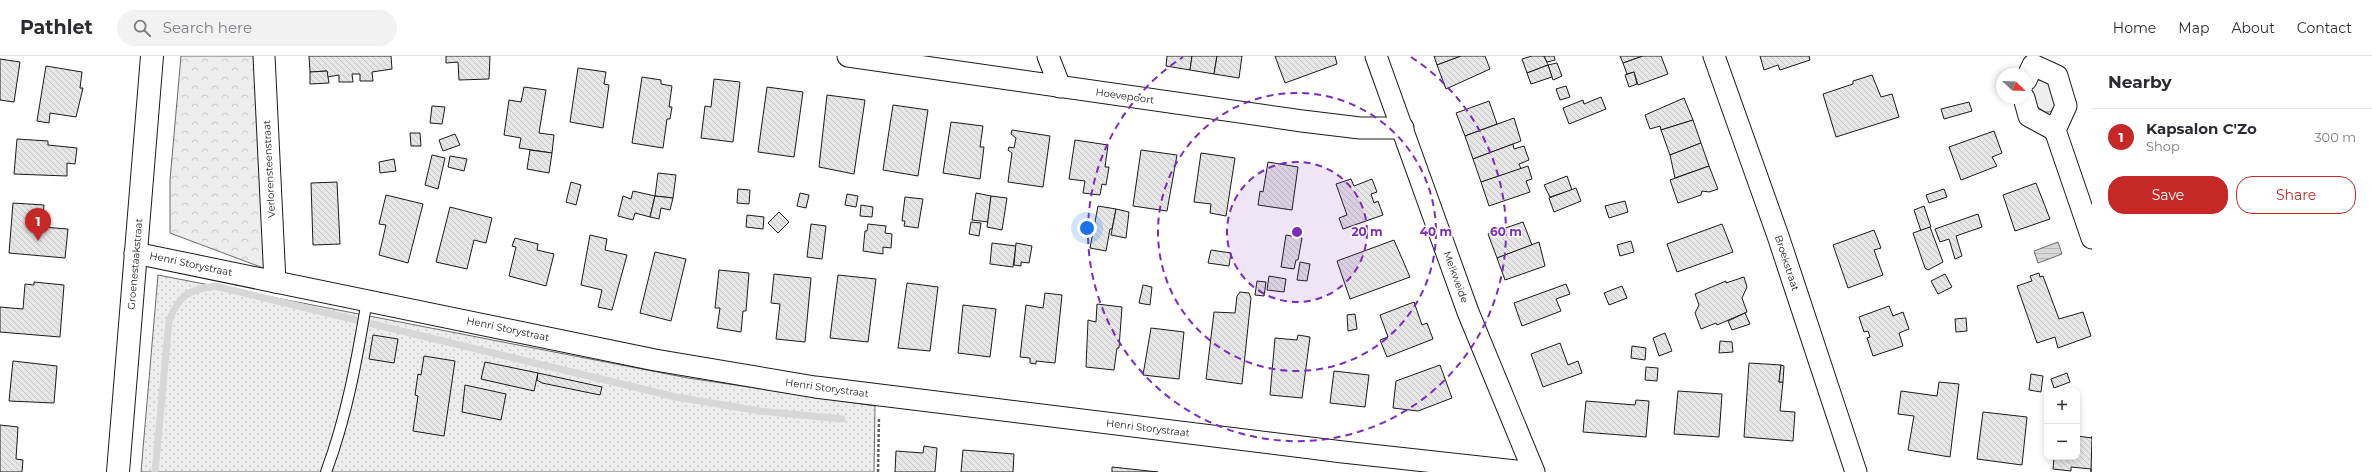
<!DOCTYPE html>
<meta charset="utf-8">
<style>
:root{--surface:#fff;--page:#f2f2f3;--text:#2b2b33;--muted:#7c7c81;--line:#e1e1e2;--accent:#c62828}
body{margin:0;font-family:Montserrat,sans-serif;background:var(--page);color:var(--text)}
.controls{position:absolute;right:12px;bottom:12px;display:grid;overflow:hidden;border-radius:8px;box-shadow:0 2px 6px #0003}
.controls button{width:36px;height:36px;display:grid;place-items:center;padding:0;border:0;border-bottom:1px solid var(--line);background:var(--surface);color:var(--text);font:20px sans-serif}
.compass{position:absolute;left:1996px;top:12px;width:36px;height:36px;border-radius:50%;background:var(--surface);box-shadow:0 2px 6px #0003;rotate:113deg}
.you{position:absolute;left:1087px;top:172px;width:14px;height:14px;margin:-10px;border:3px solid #fff;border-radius:50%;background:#1a73e8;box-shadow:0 0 0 6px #1a73e833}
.badge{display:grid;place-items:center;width:26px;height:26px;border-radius:50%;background:var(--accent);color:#fff;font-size:13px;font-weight:700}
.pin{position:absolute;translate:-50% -33px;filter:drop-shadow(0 1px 2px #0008)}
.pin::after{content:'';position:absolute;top:21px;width:14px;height:12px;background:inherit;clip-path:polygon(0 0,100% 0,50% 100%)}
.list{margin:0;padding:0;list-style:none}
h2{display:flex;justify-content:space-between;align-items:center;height:52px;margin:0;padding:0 16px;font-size:17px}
h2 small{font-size:13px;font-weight:400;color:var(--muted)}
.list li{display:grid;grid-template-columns:26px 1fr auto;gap:12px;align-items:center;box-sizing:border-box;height:56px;padding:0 16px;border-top:1px solid var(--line)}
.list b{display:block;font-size:15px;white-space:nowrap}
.list p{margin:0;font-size:13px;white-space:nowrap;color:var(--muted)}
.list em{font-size:13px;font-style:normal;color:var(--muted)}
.actions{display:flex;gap:8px;padding:12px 16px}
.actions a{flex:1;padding:9px 0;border:1px solid var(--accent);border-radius:16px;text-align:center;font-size:14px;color:var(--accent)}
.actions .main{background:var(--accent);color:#fff}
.icon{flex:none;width:22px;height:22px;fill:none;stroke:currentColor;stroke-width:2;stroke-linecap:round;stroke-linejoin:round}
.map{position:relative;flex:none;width:2092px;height:416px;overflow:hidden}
header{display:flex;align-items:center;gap:24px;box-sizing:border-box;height:56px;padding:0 20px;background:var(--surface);border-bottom:1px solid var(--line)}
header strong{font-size:19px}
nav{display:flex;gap:22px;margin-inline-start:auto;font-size:14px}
.search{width:280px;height:36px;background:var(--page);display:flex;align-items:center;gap:10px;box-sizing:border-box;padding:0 14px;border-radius:22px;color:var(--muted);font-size:15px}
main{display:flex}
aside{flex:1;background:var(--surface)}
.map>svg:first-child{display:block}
.built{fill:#ededed;stroke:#6a6a6a}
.forest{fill:url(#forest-crowns);stroke:#6a6a6a}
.park{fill:url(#park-dots);stroke:#6a6a6a}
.water{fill:url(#water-rules);stroke:#6a6a6a}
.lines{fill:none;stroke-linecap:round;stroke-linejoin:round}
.stream{stroke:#d7d7d7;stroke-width:7}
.building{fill:url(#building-back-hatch);stroke:#1a1a1a}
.lane-casing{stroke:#1a1a1a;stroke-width:12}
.street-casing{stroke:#1a1a1a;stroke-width:23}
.secondary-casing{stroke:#1a1a1a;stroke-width:24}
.path{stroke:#5f5f5f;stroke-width:2.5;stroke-dasharray:3 2;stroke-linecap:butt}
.lane{stroke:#fff;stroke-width:10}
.street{stroke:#fff;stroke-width:21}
.secondary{stroke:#fff;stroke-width:22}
.ring{fill:none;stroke:#7b2cbf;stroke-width:2;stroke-dasharray:7 5}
.labels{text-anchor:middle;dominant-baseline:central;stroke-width:3;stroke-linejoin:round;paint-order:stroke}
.street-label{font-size:10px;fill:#1a1a1a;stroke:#fff}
.centre{fill:#7b2cbf;stroke:#fff;stroke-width:2}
.ring-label{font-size:12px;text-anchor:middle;font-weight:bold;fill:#7b2cbf;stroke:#fff;stroke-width:3;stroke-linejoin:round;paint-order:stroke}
</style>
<header>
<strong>Pathlet</strong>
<div class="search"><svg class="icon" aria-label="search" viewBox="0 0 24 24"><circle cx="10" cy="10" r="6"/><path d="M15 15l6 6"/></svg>Search here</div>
<nav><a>Home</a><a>Map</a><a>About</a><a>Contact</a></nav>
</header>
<main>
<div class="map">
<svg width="2092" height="416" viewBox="0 0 2092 416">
<defs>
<pattern id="forest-crowns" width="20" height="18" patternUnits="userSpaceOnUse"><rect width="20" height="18" fill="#ededed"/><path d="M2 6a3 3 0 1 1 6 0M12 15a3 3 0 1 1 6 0" fill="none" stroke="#cbcbcb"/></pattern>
<pattern id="park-dots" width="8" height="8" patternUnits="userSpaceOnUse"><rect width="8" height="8" fill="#ededed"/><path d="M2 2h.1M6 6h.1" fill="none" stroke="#cbcbcb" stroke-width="1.8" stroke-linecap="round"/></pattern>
<pattern id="water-rules" width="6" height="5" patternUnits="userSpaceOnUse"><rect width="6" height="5" fill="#d7d7d7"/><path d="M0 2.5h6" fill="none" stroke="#b8b8b8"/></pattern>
<pattern id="building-back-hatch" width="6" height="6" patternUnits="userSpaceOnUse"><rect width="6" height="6" fill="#e6e6e6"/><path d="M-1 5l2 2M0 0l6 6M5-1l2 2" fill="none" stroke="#c5c5c5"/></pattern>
</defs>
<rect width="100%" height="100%" fill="#fff"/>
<polygon class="built" points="2039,24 2047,24 2057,44 2055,51 2050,56 2045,56 2036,50 2031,33 2034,27"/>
<polygon class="forest" points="181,0 257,0 266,213 170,177 170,124"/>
<polygon class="park" points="158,219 688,322 875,350 874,416 141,416"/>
<polygon class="water" points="2058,186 2062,198 2038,207 2034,195"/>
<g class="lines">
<path class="stream" d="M155 416 169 265C179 239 188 234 215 230L676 341 760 355 842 363"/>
</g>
<g class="building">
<polygon points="309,0 391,0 392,13 372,16 373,25 360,25 360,18 352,18 353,26 339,26 339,19 327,21 327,15 310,16"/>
<polygon points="446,0 490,0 489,23 459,24 458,6 446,7"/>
<polygon points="1167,0 1192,0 1190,14 1166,10"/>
<polygon points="1192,0 1217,0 1214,18 1190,14"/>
<polygon points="1217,0 1242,0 1239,22 1214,18"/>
<polygon points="1275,0 1335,0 1337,8 1285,27"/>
<polygon points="1434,0 1461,0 1437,9"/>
<polygon points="1461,0 1485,0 1490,13 1446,33 1437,9"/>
<polygon points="1532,0 1544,0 1548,9 1527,17 1522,3"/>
<polygon points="1544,0 1554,0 1555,4 1547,6"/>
<polygon points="1620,0 1643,0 1623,7"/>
<polygon points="1643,0 1661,0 1668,18 1638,29 1634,16 1627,18 1623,7"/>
<polygon points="1760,0 1809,0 1810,4 1780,14 1778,9 1764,14"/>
<polygon points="0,3 20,6 14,46 0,44"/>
<polygon points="1557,7 1562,20 1553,24 1548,9"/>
<polygon points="1548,9 1552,21 1531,28 1527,17"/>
<polygon points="46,10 82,16 80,32 83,32 76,61 50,57 49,67 37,65"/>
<polygon points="578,12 606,16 604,28 609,29 603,72 570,66"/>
<polygon points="327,15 329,27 310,28 310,16"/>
<polygon points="1634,16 1637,28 1629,31 1625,19"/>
<polygon points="1872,19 1881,41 1892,38 1899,61 1836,81 1823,38 1853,28 1853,25"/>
<polygon points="642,21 661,24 661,28 672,30 669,51 672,51 670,63 667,63 663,92 632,87"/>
<polygon points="714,23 740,26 733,86 701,82 705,50 711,51"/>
<polygon points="1566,30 1570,41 1560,44 1556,33"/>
<polygon points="524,31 546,34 539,77 554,79 552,97 519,92 521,82 504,79 509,44 521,46"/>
<polygon points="767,31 803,36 794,101 758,96"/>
<polygon points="827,39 865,44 854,118 819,111"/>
<polygon points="1601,41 1606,53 1569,68 1563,52 1583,44 1584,48"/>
<polygon points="1684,42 1693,64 1661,74 1660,70 1650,73 1645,59"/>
<polygon points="1489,45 1497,68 1465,80 1456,57"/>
<polygon points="1969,46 1972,55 1944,63 1941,53"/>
<polygon points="893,49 928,54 918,120 883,114"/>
<polygon points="432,50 445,51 442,68 430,67"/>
<polygon points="1514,62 1521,85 1473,103 1465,80"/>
<polygon points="1693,64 1701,87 1670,99 1661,74"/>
<polygon points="951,66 983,70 980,91 984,91 980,123 943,117"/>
<polygon points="1012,74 1050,80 1043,131 1008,126 1012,97 1008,94 1009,91 1014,92 1016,82 1011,78"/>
<polygon points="1994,75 2002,97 1992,101 1997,110 1961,124 1949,91"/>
<polygon points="410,77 420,77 421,90 411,90"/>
<polygon points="455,78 460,89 443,95 439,84"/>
<polygon points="17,83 48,85 48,89 77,92 75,108 67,107 67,120 14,118"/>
<polygon points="1075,84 1108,89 1105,111 1109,111 1106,129 1102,128 1100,139 1083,137 1085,125 1069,123"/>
<polygon points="1701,87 1709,110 1675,122 1670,99"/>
<polygon points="1513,88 1514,93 1524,90 1529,104 1519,108 1521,113 1481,126 1473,103"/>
<polygon points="530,94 552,97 549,117 527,113"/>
<polygon points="1141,94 1177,99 1167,155 1133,150"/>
<polygon points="1201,97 1235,102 1226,160 1210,157 1211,148 1194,146"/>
<polygon points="432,99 445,102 438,133 425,129"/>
<polygon points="450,100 467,103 464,115 448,111"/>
<polygon points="394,103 396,115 380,117 379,106"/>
<polygon points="1268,106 1298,111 1292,154 1258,149 1260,135 1263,136"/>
<polygon points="1528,110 1532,123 1526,125 1530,136 1489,150 1481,126"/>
<polygon points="1709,110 1718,133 1709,136 1702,135 1701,139 1678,147 1670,124"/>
<polygon points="658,117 676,119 673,142 655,140"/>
<polygon points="1567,120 1572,134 1550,141 1544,129"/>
<polygon points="1351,123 1354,130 1372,123 1377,136 1371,138 1374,147 1378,145 1383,159 1343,173 1339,162 1347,159 1336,128"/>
<polygon points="337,126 340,188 313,189 311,127"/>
<polygon points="571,126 581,129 576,149 566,146"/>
<polygon points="2036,127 2050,163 2015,175 2003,139"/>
<polygon points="1576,132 1581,145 1554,156 1549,142"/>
<polygon points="738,133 750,134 749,148 737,147"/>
<polygon points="1944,133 1947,141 1929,147 1926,139"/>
<polygon points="633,135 655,140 650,161 635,157 633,164 618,160 623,140 631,143"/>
<polygon points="800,137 809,139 806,152 797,150"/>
<polygon points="976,137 991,140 988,166 972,164"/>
<polygon points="847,138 858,140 856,151 845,149"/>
<polygon points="386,139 423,148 408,207 379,199 386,169 379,168"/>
<polygon points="655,140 673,142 670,154 661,152 659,163 650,161"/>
<polygon points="991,140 1007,142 1002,174 987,171"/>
<polygon points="905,141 923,143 918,172 904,170 905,165 902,165"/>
<polygon points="1625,145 1628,156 1609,162 1605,150"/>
<polygon points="13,147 44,149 42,171 68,173 65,202 9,197"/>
<polygon points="861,149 873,151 872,161 860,160"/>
<polygon points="1098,150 1116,153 1112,173 1110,173 1106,195 1090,192"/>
<polygon points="1924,150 1931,171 1921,175 1914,154"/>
<polygon points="450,151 492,162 486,187 474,184 467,213 436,206"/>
<polygon points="1116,153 1129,156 1126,182 1111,179"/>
<polygon points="779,156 789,166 778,177 768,167"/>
<polygon points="1978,158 1982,171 1956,180 1962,200 1955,203 1949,183 1940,186 1935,173"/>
<polygon points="747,159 764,161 763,173 746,171"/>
<polygon points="971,166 981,167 979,180 969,178"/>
<polygon points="1523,166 1532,189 1497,202 1488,178"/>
<polygon points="811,168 826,170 822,203 807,201"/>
<polygon points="868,168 886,170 885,177 892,178 891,192 883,191 883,198 863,195 865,175 867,175"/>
<polygon points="1722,168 1733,196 1677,216 1667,188"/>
<polygon points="1930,171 1943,206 1928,214 1925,212 1913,177"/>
<polygon points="1874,174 1881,192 1874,194 1883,219 1848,232 1833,189"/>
<polygon points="590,179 607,183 605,194 627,199 612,254 598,251 602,234 581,229"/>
<polygon points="1286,179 1302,182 1298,204 1296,204 1294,213 1281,211"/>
<polygon points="515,182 538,188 537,194 554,198 546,230 509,220 516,191 512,190"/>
<polygon points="1394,184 1410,221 1350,243 1337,205"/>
<polygon points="1631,185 1634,196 1620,200 1617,189"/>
<polygon points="1539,186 1545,210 1505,224 1497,202"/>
<polygon points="992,187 1016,190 1013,211 990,208"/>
<polygon points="1016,187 1032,190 1029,207 1021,206 1021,210 1014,209"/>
<polygon points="1211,194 1231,197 1229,210 1208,207"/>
<polygon points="655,196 686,203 671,265 640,257"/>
<polygon points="1300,206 1310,208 1307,225 1297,224"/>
<polygon points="719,214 749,217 746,255 743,255 741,276 717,272 720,252 715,252"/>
<polygon points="2039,217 2040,221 2043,220 2059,263 2083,256 2091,280 2058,292 2055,281 2037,287 2017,230 2032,225 2030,220"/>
<polygon points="774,218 811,222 805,286 776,283 780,248 771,247"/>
<polygon points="1945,218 1952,231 1938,238 1931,225"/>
<polygon points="838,219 876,223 868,286 830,282"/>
<polygon points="1269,220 1286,223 1284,236 1267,234"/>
<polygon points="1744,221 1747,231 1742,242 1747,256 1717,269 1716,267 1701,273 1695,257 1699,249 1695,238 1726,225 1726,227"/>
<polygon points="1257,225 1266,226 1264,240 1255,239"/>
<polygon points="34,226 64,229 60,281 0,276 0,251 23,253 25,228 34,229"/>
<polygon points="907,227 938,231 930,295 898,292"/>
<polygon points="1566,228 1570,238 1556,243 1561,255 1522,270 1514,247"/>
<polygon points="1143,229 1152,231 1150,249 1139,247"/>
<polygon points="1622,230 1627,242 1609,249 1604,237"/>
<polygon points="1240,236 1249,237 1251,242 1242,328 1206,323 1214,256 1235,257 1237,240"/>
<polygon points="1045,237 1062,239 1055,307 1036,305 1036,308 1030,307 1030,302 1020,301 1026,249 1043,252"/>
<polygon points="1414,246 1422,269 1427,267 1433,283 1387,301 1380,284 1388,281 1380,259"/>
<polygon points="1097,248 1122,251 1119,292 1117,292 1114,314 1086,311 1088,264 1096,266"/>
<polygon points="963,249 996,253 990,301 958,297"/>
<polygon points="1889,250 1893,260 1903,256 1909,273 1899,277 1903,290 1873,300 1867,282 1870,281 1868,275 1864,276 1859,261"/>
<polygon points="1745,257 1750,268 1732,274 1728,265"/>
<polygon points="1355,258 1357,273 1348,275 1347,259"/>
<polygon points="1966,262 1967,275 1956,276 1955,263"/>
<polygon points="1151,272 1184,276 1179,323 1143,319"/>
<polygon points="1665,277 1672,295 1659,300 1653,282"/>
<polygon points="373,279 398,283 394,307 369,303"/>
<polygon points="1298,279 1310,281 1302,342 1270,339 1275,282 1297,284"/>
<polygon points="1720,285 1732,286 1733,296 1719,297"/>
<polygon points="1560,287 1568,309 1578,305 1582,317 1543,331 1531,298"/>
<polygon points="1632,290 1646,292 1645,304 1631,302"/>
<polygon points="424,300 455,305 444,380 413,375 418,340 415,339 418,318 421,319"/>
<polygon points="13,305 57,310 54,347 9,345"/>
<polygon points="485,306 538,317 534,335 481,323"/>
<polygon points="1749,307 1781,309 1779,326 1783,326 1780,355 1795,356 1793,385 1744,381"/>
<polygon points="1440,309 1452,342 1418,355 1393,352 1396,325"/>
<polygon points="1781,309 1784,310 1783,326 1779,326"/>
<polygon points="1646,311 1658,312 1657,325 1645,324"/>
<polygon points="1334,315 1369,319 1365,351 1330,347"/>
<polygon points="538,317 602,331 600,339 542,327 537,324"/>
<polygon points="2067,317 2070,326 2054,332 2051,323"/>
<polygon points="2031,318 2043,320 2041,336 2029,334"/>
<polygon points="1939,326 1959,328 1950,401 1908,394 1914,360 1898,358 1901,335 1937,340"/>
<polygon points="465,329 506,338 501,364 462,356"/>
<polygon points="1678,335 1722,338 1719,381 1674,378"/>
<polygon points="1636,344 1649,345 1646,381 1583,376 1586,345 1635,349"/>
<polygon points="1983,356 2027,361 2022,409 1977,403"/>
<polygon points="0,369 18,371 16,403 23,404 22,416 0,416"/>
<polygon points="2077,380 2092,382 2092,380 2091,416 2091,413 2071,411 2071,415 2053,413 2054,401 2077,401"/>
<polygon points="924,390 937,392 935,416 895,416 896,395 923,397"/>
<polygon points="963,394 1014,398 1013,416 961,416"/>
<polygon points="1112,411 1158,416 1112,416"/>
</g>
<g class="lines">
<g class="lane-casing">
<path id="lane" d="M326 416C347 360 357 303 367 244"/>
</g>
<g class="street-casing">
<g id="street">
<polyline points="264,0 275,226"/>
<polyline points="848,0 1302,65 1360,72 1403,72"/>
<polyline points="1048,0 1060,31"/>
<polyline points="1376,0 1468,256 1534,416"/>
<polyline points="1714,0 1778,180 1856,416"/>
<polyline points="2026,24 2033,9 2057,20 2066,50 2055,74 2092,182"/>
<polyline points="2024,42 2029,60 2055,74"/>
<polyline points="135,197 655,304 815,331 1343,396 1526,416"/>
</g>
</g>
<g class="secondary-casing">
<polyline id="secondary" points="118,416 152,0"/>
</g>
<polyline class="path" points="878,416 879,361"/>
<use href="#lane" class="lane"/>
<use href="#street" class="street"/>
<use href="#secondary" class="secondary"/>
</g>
<circle cx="1297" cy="176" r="70" fill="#7b2cbf" fill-opacity=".12"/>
<g class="ring">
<circle cx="1297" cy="176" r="70"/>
<circle cx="1297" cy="176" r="139"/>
<path d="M1411 1A209 209 0 1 1 1183 1"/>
</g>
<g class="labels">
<g class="street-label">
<text transform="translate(1125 40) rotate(8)">Hoevepoort</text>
<text transform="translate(269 113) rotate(-93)">Verlorensteenstraat</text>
<text transform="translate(1787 207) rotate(72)">Broekstraat</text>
<text transform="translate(135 208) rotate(-85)">Groenestaakstraat</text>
<text transform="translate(191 208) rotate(12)">Henri Storystraat</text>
<text transform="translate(1456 221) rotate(70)">Melkweide</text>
<text transform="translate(508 273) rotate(12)">Henri Storystraat</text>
<text transform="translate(827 332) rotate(8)">Henri Storystraat</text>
<text transform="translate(1148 372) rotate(7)">Henri Storystraat</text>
</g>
</g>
<circle cx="1297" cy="176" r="6" class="centre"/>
<g class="ring-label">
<text x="1367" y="180">20 m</text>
<text x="1436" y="180">40 m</text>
<text x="1506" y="180">60 m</text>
</g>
</svg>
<div class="controls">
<button>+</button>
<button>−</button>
</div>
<svg class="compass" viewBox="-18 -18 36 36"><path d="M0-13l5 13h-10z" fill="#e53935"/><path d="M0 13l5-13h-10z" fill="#7c7c81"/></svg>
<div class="you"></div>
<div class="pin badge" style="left:38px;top:185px">1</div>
</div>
<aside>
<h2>Nearby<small></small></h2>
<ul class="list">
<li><span class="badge">1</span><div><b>Kapsalon C'Zo</b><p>Shop</p></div><em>300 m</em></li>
</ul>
<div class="actions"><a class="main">Save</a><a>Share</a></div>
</aside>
</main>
